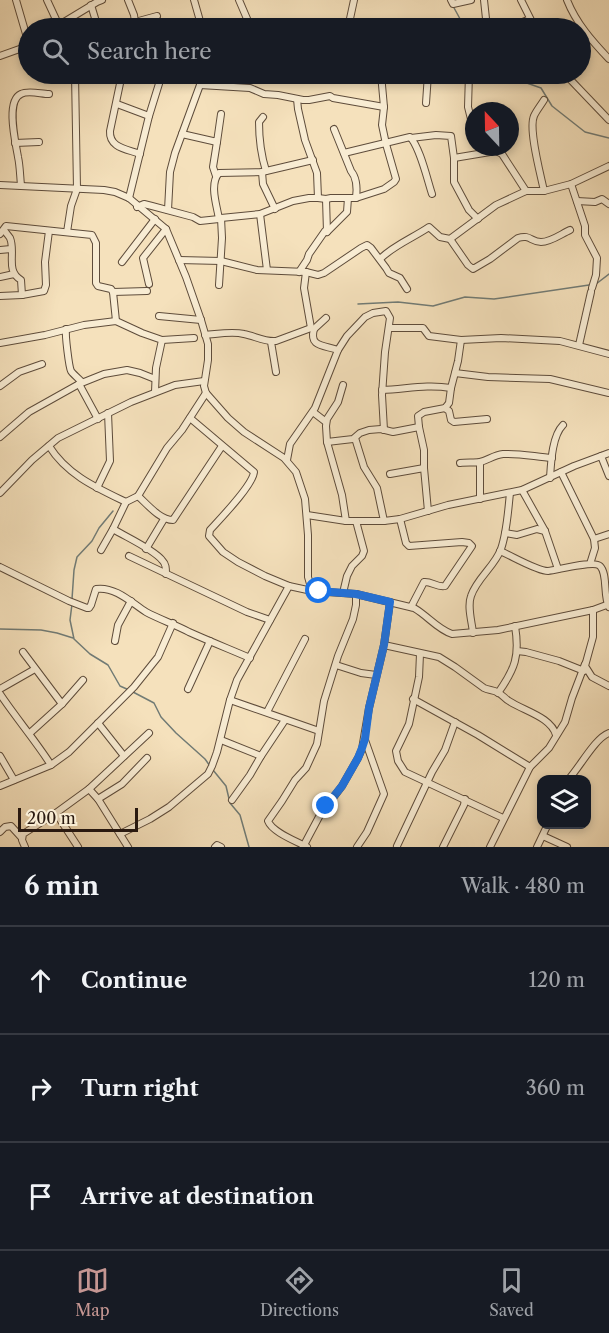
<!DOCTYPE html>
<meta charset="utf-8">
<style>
:root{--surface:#171b24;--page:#20242c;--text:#f1f3f6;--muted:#9ea1a6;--line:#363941;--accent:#c59692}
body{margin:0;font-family:"Libre Caslon Text",serif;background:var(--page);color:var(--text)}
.controls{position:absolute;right:18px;bottom:18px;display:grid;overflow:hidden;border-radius:12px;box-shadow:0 3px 9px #0003}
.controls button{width:54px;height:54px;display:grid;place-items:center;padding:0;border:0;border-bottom:2px solid var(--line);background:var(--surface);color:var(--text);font:30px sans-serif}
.compass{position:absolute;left:465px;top:102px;width:54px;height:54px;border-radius:50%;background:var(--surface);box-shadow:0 3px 9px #0003;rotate:338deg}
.scale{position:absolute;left:18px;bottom:15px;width:120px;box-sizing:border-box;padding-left:6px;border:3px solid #2b1a10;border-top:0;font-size:16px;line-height:21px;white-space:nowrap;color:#2b1a10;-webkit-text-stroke:4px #f8ecd3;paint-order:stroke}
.stop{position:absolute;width:18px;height:18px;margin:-14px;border:4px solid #1a73e8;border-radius:50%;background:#fff}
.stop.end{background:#1a73e8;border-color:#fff;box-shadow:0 2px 6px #0008}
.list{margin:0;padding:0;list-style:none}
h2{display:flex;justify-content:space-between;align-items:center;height:78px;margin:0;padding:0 24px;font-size:26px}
h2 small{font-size:20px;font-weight:400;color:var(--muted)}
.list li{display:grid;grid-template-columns:39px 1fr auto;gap:18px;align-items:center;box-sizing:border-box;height:108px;padding:0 24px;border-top:2px solid var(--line)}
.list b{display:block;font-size:22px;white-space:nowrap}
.list em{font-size:20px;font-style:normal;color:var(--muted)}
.icon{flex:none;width:33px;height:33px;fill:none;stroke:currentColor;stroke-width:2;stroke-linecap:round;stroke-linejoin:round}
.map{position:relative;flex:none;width:609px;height:847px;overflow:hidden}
.search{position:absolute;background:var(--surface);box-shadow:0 3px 9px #0003;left:18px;right:18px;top:18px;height:66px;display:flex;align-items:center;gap:15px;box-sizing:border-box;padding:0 21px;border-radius:33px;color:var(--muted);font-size:22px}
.sheet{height:402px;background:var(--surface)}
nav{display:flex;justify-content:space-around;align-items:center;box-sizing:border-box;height:84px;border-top:2px solid var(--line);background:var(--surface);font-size:16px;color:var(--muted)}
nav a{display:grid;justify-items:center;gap:3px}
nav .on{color:var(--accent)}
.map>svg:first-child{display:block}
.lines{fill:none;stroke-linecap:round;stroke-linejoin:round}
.stream{stroke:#717b75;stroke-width:1.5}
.minor-casing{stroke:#5e4c3b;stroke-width:8}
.minor{stroke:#f8ecd3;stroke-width:6}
.route{stroke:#1a73e8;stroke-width:8}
</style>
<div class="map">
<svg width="609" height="847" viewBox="0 0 609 847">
<rect width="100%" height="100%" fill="#f5e1bc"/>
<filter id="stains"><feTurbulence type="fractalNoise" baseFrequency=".00333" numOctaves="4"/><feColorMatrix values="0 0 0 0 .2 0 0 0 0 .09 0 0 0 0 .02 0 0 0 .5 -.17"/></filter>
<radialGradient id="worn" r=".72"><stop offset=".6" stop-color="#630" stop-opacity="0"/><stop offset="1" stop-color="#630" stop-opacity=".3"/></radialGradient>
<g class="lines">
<g class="stream">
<polyline points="453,6 465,28"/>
<polyline points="516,74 524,82 541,88 552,106 585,132 609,138"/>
<polyline points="596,284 609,274"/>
<polyline points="358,304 398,302 433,306 465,297 494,299 589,285"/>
<polyline points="72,599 74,570 77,557 92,541 99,528 113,511"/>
<polyline points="72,604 70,620 74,639 90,654 108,665 120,686 129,690"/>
<polyline points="0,629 41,630 57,633 73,638"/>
<polyline points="133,692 154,703 161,717 176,733 205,759 210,766"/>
<polyline points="213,770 226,786 230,803 240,815 249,847"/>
</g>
<g class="minor-casing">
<g id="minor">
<polyline points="16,0 28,41"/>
<polyline points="47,0 60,28"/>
<polyline points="128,0 134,15 135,22 157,16"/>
<polyline points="194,0 202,28"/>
<polyline points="239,0 251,28"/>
<polyline points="451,0 453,4 471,0"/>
<polyline points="484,0 487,28"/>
<polyline points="521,0 535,28"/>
<path d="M567 0C576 23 592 41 609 59"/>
<polyline points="91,5 98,28"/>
<polyline points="59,25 97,2 102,0"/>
<polyline points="348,28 354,0"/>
<polyline points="508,28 530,19"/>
<polyline points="0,56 28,46"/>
<path d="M122 74 110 131C109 148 127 149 140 154"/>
<polyline points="469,74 468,107 474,131"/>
<polyline points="565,74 609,120"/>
<polyline points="200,85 250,88 264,94 278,95 303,100 309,100 330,96 333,98 384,107"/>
<polyline points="297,99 298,109 305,140 317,173 318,198"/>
<path d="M544 100C541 105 536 111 534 116 528 129 541 176 544 191"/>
<polyline points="426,103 428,74"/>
<polyline points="117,104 149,116"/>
<path d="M263 117 259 122C259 139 261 155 266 171"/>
<path d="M334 129 351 171C357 178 357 190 356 198"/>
<polyline points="182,134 217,142 221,114"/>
<polyline points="411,138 436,135 451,136 454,158 454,182 469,210 478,219"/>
<polyline points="15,143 39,142"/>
<path d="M344 153 410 137C420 147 427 179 432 194"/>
<polyline points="454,158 490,152 494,150 502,154 526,191"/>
<polyline points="262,172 263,184 275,209"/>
<polyline points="216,176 213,167 217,142"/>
<polyline points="571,184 585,226 585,235 597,258 596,275 592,288"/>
<polyline points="0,185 104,190 115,192 129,198 166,229 186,277 201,320 208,344 208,360 204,386 206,393 228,418 244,432 284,458 296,472 305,499 308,535 308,577 312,591"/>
<path d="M21 185C20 176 20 166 18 157 16 144 5 101 21 94 28 90 41 94 49 94"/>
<polyline points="129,198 149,116 162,74"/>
<polyline points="577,201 595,202 602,199 609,204"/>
<polyline points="137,207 144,204 152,206 193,217 200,221 219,219 221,218 260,214 293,201 309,198 318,198 326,199 331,198 356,198 384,189 394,182 396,179 386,144 382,125 384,107 381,74"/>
<polyline points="168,210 170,172 175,153 204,74"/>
<polyline points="260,214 267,270"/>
<path d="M219 219C217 206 209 184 219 173L262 172 313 160"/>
<path d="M4 230C6 233 8 235 10 238 16 252 5 271 21 280L22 295"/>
<polyline points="67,232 71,206 77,189 75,74"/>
<polyline points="327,232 347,212 348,198"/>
<polyline points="0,234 6,226 92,235 96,243 96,283 98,286 111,289 113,292 116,321"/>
<path d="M450 239 468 265 473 269 490 259 518 238C530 234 531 242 541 242 551 242 561 234 570 230"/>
<polyline points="0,250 11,249"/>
<path d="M380 259C394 245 413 238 429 227L440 237 450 239 496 205 526 191H544L571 184 609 166"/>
<polyline points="179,260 221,261 257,270 306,272 318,275 324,273 361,248 367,245 371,248 386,268 389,273 400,278 407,289"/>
<polyline points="122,262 155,219"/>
<polyline points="299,272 307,260 309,254 325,231 327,232 326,199"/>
<path d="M306 272 304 288 311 328 314 329C309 347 323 345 338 350"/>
<polyline points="0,277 14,274"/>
<polyline points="149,284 143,258 166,229"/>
<polyline points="219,285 222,238 221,218"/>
<polyline points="113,292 147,291"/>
<polyline points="0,296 22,295 44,291 46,285 45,262 49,231"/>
<polyline points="159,316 201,320"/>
<polyline points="389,328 423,328 429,336 461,340 501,338 560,341 609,354"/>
<path d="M66 329C65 335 69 367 71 371 74 375 79 379 82 382"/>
<polyline points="314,329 326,318"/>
<path d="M205 335C218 334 232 331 244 334 255 336 264 342 276 341L311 328"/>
<polyline points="162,340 194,338"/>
<polyline points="271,342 276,372"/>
<polyline points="0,343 45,335 84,325 116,321 142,333 162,340 156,368 155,392"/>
<polyline points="579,345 591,292"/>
<polyline points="455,373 488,377 550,379 609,393"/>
<polyline points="79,384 98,419"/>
<polyline points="343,385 338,402 327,419 326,426 327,442 342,495 346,521"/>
<polyline points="0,386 19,372 42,364"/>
<path d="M382 390C407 389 426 384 451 388"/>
<polyline points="445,408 449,411 451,420 454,422 487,419"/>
<polyline points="313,412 326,422"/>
<path d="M190 418 254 472C253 485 220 519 210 530L209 536 223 552 238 562 265 576 289 586 312 591 356 594 414 608C428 616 437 629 452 634L498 630 593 610 609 604"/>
<polyline points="0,437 29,412 79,384 104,374 127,370 140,373 155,379"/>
<polyline points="355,438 364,467 377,488 384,521"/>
<polyline points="327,442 353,439 360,433 369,430 381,429 393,432 419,427"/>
<path d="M49 446C67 475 97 488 126 502"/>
<polyline points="601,456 609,476"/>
<polyline points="287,460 290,444 315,408 338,350 347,336 365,317 373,313 386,311 390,318 385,352 382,395 384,430"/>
<polyline points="480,462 480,499"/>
<path d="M460 463C466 462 474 463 480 462 488 460 494 455 503 454 520 453 536 457 552 458"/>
<polyline points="561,472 594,539 595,548 590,564"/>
<polyline points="390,474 424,468"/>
<path d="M550 478C551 463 552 436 563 425"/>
<polyline points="97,488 110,461 108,413"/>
<polyline points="522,490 545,531 558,569"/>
<polyline points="0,493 32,460 58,438 131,402 175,385 204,381"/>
<path d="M138 496C148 505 160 520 173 520L222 446"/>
<polyline points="428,511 424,468 424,450 419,427 418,416 424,412 445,408 449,403 451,388 458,361 461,340"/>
<polyline points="307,515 346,521 384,521 400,519 448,505 522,490 574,466 609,453"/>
<path d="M400 519 406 543 409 546 462 542 469 543 472 546 445 586C438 588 431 581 424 582L411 607"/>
<path d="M113 529C126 537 153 549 162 560 166 564 166 568 166 574"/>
<polyline points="505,533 517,535 537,529 545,531"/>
<polyline points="594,539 609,534"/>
<polyline points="146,549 164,519"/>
<polyline points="101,550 113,529 126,502 138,496 167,448 182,430 206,393"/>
<path d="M500 551C512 556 537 571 548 571 558 570 594 560 600 566 608 574 603 596 609 607"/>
<polyline points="129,556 247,612 270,620"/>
<path d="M0 567 69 601 87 608H89L91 605 96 589C115 586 132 603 146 612 159 619 176 625 189 632 209 641 229 649 250 658"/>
<polyline points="343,593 347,576 352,566 362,556 364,551 356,521"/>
<polyline points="593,610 593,637 585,666 592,677 609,686"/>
<path d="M473 633C472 622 467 607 471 596 477 578 495 566 501 549 507 532 508 511 510 493"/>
<polyline points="115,641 118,625 131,601"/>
<path d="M384 645 439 657 455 667 484 688C488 690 493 690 497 692 502 694 505 699 509 701 524 711 551 717 556 735"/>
<polyline points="517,651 526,652 559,661 584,671"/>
<polyline points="23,652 62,704"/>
<polyline points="420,654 419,677 409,724 396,751 398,761 405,772 503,818"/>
<polyline points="336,665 361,673 376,675"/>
<polyline points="0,689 35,669"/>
<polyline points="188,689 210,641"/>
<path d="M498 693C515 669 520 656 515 626"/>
<path d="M0 694C16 718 35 740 51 765"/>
<polyline points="413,699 478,735 530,767"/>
<polyline points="230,700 319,731"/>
<polyline points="267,712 305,639"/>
<polyline points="98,723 124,756"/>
<polyline points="30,733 62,704 83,680"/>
<polyline points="221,740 261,756"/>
<polyline points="0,756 14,780"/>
<path d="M568 780C580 767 595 738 609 733"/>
<polyline points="0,786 51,765 69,752 134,687 158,657 173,623"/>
<polyline points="89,789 98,799 128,847"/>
<polyline points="98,799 122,784 147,758"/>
<polyline points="232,800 250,775 261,756 285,720"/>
<polyline points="56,813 78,847"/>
<polyline points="0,832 5,827 11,826 21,837"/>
<polyline points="120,834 150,819 169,807 208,774 212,766 217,752 230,700 237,680 289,586"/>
<polyline points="543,836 567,847"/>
<polyline points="304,845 320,815 342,786 358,758 362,749 369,708 384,645 390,602"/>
<polyline points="397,846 432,772 445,750 455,722"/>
<polyline points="25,847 22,840 23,834 56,813 89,789 149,733"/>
<polyline points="215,847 217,845 221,847"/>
<path d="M307 847C296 841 272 832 268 821L282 801 295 780 306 768 317 744 324 701 338 656 353 619 356 605V594"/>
<polyline points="357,847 367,832 384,794 365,740"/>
<polyline points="443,847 464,805 465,799"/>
<polyline points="490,847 530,767 549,748 565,722 572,698 585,664"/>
<polyline points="537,847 548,824"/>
</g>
</g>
<use href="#minor" class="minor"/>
</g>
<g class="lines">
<polyline class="route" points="319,591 356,594 390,602 384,645 369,708 365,739 362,748 358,758 342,786 326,806"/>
</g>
<rect width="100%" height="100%" filter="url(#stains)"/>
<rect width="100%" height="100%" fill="url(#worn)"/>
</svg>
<div class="controls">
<button><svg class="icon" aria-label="layers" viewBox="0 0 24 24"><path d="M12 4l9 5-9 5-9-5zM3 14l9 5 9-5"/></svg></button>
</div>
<svg class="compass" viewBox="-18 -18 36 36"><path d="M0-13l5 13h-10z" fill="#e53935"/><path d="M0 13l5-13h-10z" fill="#9ea1a6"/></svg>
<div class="scale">200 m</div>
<div class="stop" style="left:319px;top:591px"></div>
<div class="stop end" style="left:326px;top:806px"></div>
<div class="search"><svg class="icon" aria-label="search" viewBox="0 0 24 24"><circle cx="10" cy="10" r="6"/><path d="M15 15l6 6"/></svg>Search here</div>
</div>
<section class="sheet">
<h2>6 min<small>Walk · 480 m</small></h2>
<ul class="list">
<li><svg class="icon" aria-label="ahead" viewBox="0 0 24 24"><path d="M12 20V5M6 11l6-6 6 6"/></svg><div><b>Continue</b></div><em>120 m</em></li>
<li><svg class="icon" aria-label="right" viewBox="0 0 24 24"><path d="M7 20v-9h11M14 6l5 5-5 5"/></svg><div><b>Turn right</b></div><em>360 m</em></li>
<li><svg class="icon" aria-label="arrive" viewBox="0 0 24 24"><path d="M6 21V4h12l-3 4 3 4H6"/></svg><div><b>Arrive at destination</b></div></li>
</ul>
</section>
<nav>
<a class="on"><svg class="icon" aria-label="map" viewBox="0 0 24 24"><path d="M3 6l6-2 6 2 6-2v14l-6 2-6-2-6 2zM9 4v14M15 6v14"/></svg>Map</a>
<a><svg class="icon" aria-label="directions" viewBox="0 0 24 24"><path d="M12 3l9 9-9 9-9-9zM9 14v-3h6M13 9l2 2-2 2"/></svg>Directions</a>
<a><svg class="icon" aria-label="saved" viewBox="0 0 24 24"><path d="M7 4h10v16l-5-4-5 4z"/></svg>Saved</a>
</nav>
